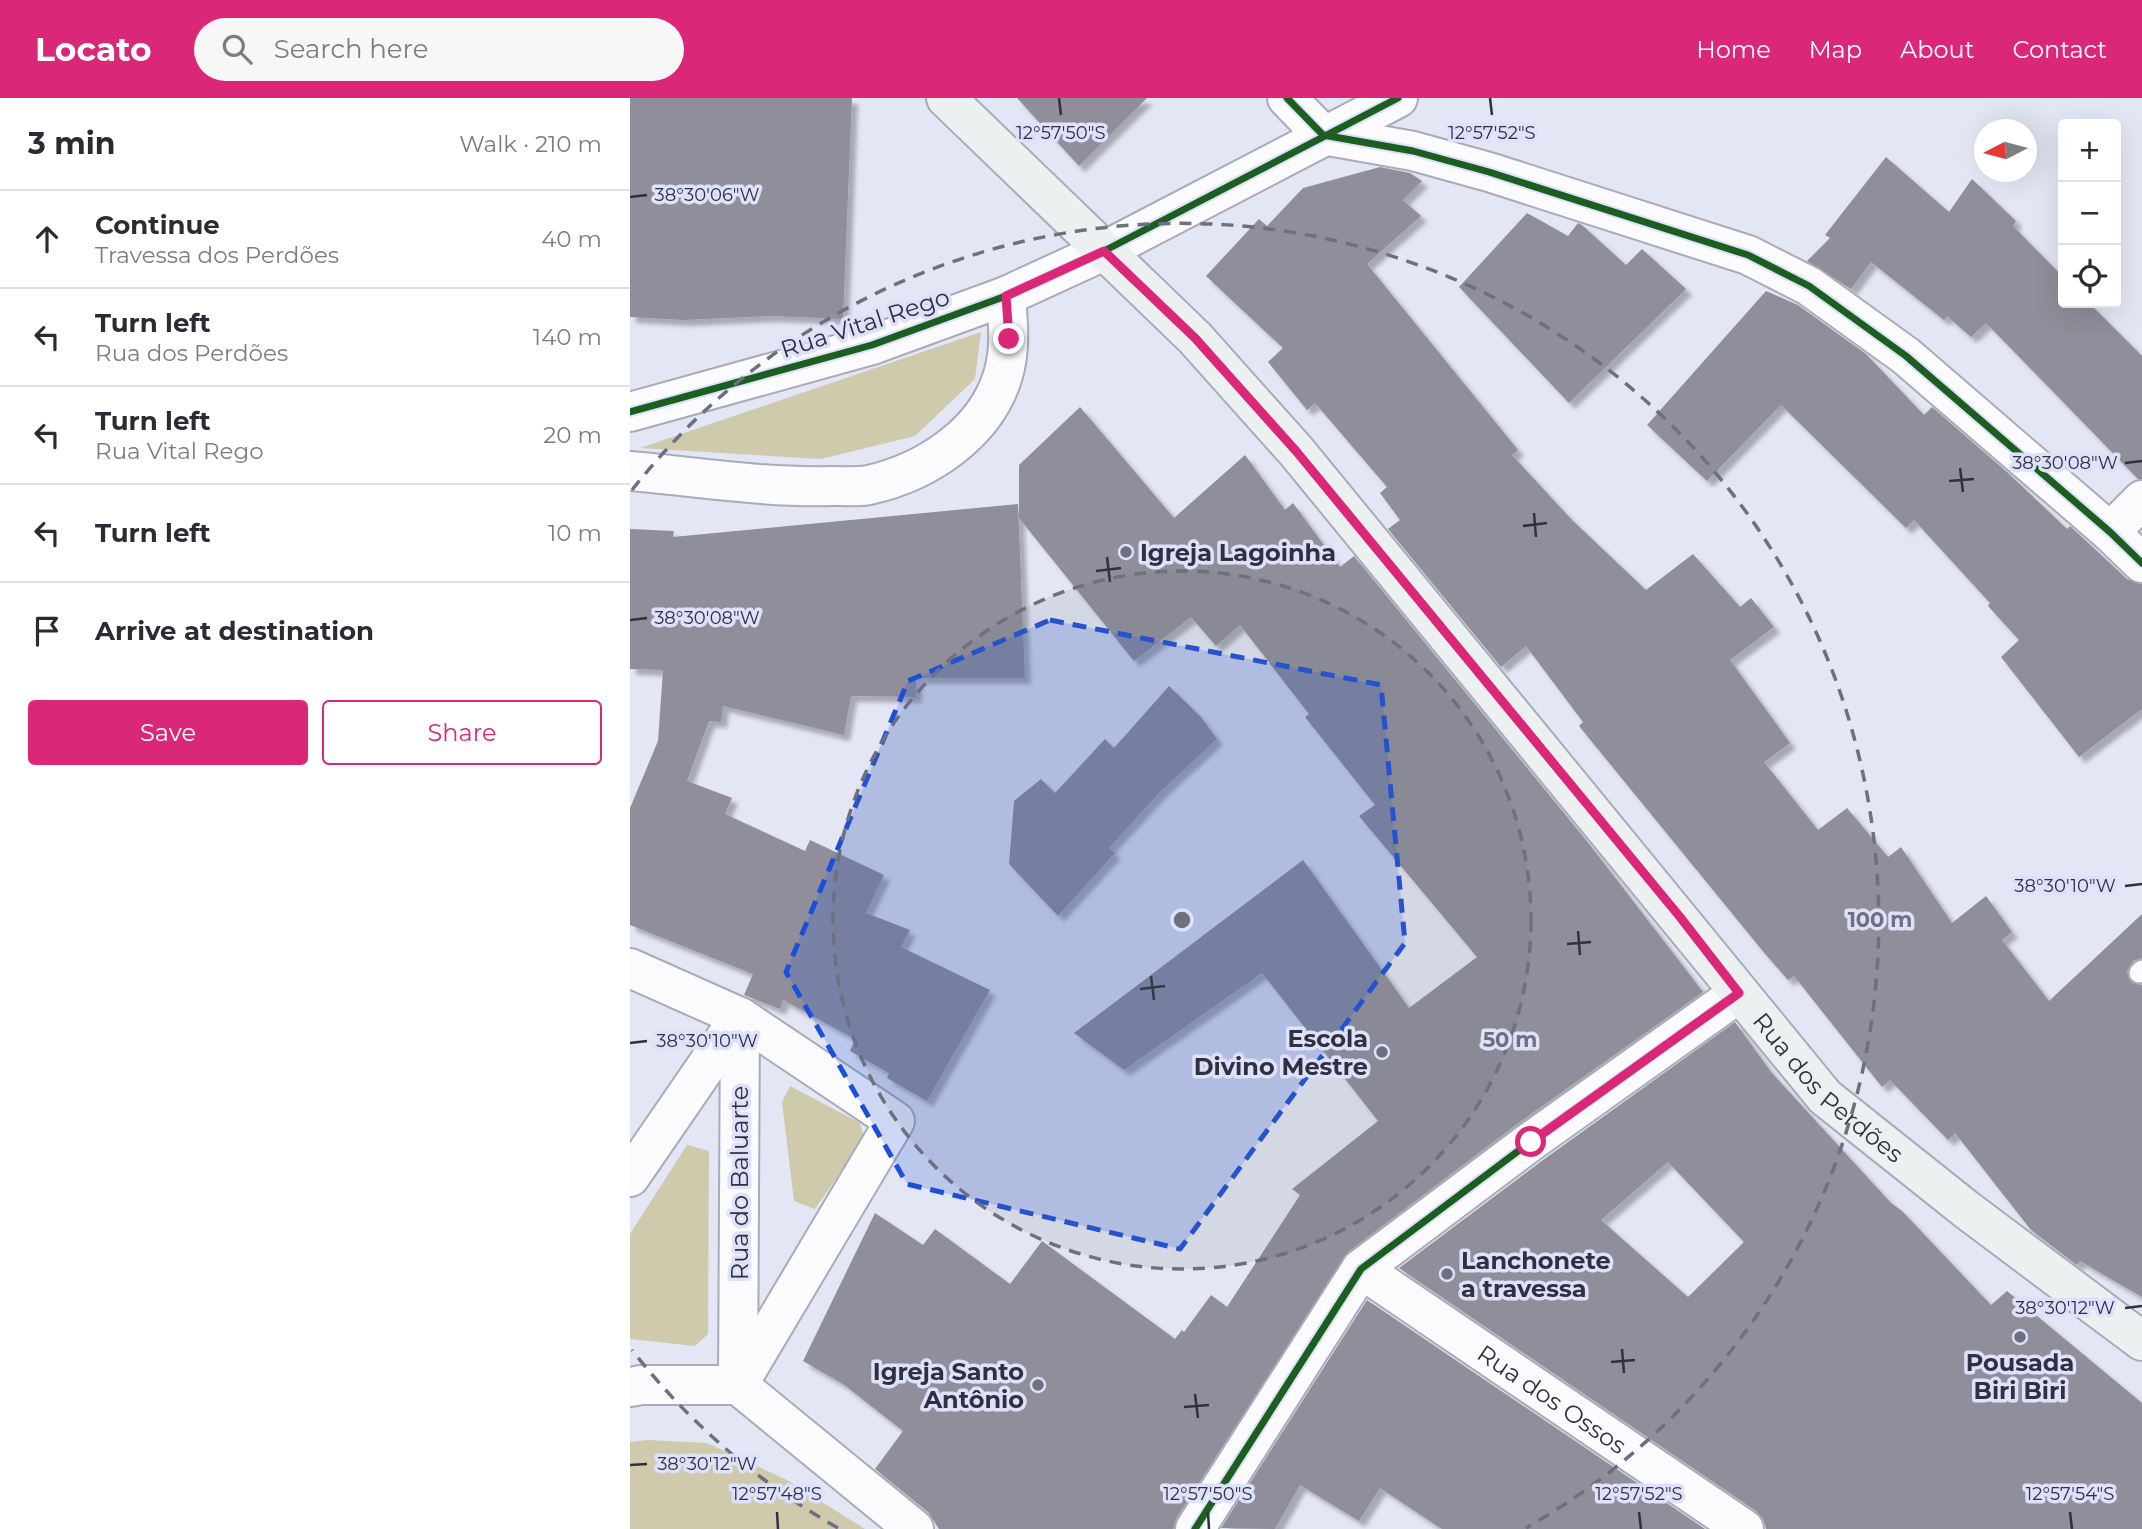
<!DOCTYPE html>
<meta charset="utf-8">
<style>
:root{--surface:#fff;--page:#f7f7f7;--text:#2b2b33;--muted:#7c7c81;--line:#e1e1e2;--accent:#db2777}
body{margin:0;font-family:Montserrat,sans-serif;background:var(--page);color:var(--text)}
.controls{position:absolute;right:21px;top:21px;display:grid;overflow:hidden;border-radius:7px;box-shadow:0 7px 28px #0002}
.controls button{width:63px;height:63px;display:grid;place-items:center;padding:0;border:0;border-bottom:2px solid var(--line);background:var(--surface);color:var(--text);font:35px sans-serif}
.compass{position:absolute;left:1344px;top:21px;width:63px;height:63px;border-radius:50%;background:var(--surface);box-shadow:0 7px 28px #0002;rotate:264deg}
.stop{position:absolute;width:21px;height:21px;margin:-16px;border:5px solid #db2777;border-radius:50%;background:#fff}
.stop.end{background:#db2777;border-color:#fff;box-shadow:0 2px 7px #0008}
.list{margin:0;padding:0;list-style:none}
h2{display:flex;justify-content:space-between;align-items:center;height:91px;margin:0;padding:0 28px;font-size:30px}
h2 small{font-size:23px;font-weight:400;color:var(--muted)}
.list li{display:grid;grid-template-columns:46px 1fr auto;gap:21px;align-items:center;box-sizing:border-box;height:98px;padding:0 28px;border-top:2px solid var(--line)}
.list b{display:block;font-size:26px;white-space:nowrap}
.list p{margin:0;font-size:23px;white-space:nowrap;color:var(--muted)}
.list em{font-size:23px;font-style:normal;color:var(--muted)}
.actions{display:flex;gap:14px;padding:21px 28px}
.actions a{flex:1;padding:16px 0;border:2px solid var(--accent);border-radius:7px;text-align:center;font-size:24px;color:var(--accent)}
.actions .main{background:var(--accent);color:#fff}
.icon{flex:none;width:38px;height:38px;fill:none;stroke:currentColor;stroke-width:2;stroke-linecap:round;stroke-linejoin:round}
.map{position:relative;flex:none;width:1512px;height:1431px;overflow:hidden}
header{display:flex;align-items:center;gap:42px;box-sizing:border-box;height:98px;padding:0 35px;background:var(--accent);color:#fff}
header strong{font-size:33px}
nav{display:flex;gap:38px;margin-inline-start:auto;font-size:24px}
.search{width:490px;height:63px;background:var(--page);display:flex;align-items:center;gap:18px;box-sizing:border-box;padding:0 24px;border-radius:38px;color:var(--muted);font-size:26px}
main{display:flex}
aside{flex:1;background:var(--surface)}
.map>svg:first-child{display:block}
.green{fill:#d0caac}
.building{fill:#8f8e9a;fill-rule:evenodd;filter:url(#shadow)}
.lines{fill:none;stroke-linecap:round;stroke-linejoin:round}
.service-casing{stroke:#a8abb8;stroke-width:23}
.minor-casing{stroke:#a8abb8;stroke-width:42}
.tertiary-casing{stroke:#a8abb8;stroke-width:42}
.secondary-casing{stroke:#a8abb8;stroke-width:42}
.service{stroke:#fbfbfd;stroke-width:19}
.minor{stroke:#fbfbfd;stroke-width:38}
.tertiary{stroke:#fbfbfd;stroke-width:38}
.secondary{stroke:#ecf0f1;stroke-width:38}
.cycleway-casing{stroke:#dde1fa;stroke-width:11}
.cycleway{stroke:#1b5e20;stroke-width:7}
.route{stroke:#db2777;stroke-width:9}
.marked{fill:#1d4ed8;fill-opacity:0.2;stroke:#1d4ed8;stroke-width:5;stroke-dasharray:14 9;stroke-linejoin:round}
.ticks{fill:none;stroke:#2f3040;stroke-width:2.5}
.ring{fill:none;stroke:#6e707f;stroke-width:3.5;stroke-dasharray:12 9}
.poi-dot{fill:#6e707f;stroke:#dde1fa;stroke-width:2.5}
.labels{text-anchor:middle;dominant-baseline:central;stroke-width:7;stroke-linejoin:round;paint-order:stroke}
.street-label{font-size:24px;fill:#2f3040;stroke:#dde1fa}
.poi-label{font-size:24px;font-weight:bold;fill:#2f3040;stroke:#dde1fa;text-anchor:start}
.ticks-label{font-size:18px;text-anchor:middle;fill:#2f3040;stroke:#dde1fa;stroke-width:7;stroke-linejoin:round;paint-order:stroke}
.centre{fill:#6e707f;stroke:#dde1fa;stroke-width:3.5}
.ring-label{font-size:21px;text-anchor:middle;font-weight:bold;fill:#6e707f;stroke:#dde1fa;stroke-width:7;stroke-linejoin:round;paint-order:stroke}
</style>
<header>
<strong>Locato</strong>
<div class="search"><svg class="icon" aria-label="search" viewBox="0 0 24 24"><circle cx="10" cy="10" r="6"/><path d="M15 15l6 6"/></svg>Search here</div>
<nav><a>Home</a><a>Map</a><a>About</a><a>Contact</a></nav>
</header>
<main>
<aside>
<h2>3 min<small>Walk · 210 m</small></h2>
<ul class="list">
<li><svg class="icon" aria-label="ahead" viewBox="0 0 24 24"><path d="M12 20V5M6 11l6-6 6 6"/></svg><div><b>Continue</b><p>Travessa dos Perdões</p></div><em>40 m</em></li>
<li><svg class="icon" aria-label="left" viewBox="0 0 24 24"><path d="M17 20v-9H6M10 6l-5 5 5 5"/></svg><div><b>Turn left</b><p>Rua dos Perdões</p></div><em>140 m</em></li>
<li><svg class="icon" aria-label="left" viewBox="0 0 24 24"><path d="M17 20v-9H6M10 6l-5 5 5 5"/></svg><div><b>Turn left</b><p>Rua Vital Rego</p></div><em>20 m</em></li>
<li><svg class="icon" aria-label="left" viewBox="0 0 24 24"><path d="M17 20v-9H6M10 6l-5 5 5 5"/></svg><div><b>Turn left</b></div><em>10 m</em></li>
<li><svg class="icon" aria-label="arrive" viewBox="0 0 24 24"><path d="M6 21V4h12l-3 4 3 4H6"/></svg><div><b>Arrive at destination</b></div></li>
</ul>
<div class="actions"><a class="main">Save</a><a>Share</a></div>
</aside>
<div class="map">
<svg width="1512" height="1431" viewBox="0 0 1512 1431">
<defs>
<filter id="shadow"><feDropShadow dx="6" dy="6" stdDeviation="2" flood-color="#0004"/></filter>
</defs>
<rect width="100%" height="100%" fill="#e3e6f4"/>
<g class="green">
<polygon points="351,234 345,281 285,338 191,361 10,350"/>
<polygon points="160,988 230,1025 234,1040 185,1111 164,1103 152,1004"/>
<polygon points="57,1047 79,1053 78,1236 65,1248 0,1241 0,1136"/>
<polygon points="18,1342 77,1345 157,1382 235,1431 0,1431 0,1344"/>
</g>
<g class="building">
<polygon points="0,0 222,0 213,221 142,218 53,222 0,219"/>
<polygon points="387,0 517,0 449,68"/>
<polygon points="1256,59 1319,114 1342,81 1386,123 1383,128 1433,179 1433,205 1459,205 1512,258 1512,381 1508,381 1356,225 1341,239 1317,218 1314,222 1241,164 1221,191 1177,163 1200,140 1195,137"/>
<polygon points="750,69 780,75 792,83 773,102 791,118 737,166 888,352 882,357 941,421 1016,492 1063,456 1110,509 1121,500 1144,529 1100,562 1160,645 1134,664 1188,732 1217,710 1258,759 1271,749 1322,825 1356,798 1382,834 1372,842 1419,903 1512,816 1512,860 1503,863 1497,873 1501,884 1512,887 1512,1199 1450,1163 1447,1167 1401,1132 1325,1035 1318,1042 1260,982 1252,989 1164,878 1158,882 1136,857 949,628 953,624 896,548 871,569 758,431 770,422 750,395 757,389 685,305 677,312 638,264 653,250 576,178 629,121 637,128 673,90"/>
<polygon points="897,115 938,138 948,125 952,127 996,167 1012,151 1056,191 939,305 829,189"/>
<polygon points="1136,193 1168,207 1236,256 1294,317 1302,309 1377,374 1437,431 1440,428 1497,481 1512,486 1512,611 1449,659 1371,559 1389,542 1358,508 1360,505 1284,422 1276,430 1151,307 1077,383 1017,327"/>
<polygon points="450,309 544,420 615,357 655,412 663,405 710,469 724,458 960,747 1073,894 887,1026 718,1154 547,1419 543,1431 309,1431 298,1414 245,1371 273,1333 213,1286 173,1263 245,1115 293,1147 305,1131 380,1186 412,1143 545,1241 552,1232 554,1234 581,1197 597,1209 670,1097 662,1091 748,1023 632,875 494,972 444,935 673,762 779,910 847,859 729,718 745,707 675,619 679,616 610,527 586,548 561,519 504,563 389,420 389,367"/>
<polygon points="388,406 395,580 286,580 286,599 221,598 214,637 93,608 91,624 79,623 57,683 102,700 95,716 175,753 180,742 254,777 236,815 280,832 271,849 360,892 297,1003 257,980 259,975 220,953 225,941 153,902 150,911 114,897 123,876 0,827 0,710 28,643 33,572 0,571 0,431 44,433 43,439"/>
<polygon points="539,588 570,618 587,641 529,695 479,750 485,755 428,818 379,766 384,703 411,681 425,695 475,641 484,650"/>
<path d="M1105 924 1141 974 1261 1105 1272 1113 1361 1207 1377 1193 1512 1305V1431H1136L1133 1421 1126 1413 769 1170 913 1062ZM1038 1064 1114 1144 1058 1199 971 1122Z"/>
<polygon points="737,1202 1075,1431 812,1431 750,1390 729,1423 670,1387 645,1431 591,1430"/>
</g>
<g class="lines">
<g class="service-casing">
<polyline id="service" points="1509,875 1512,872"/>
</g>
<g class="minor-casing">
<g id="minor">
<polyline points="693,37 783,53 859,74 1118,157 1179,188 1276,258 1480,434 1512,465"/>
<path d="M0 373C67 379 135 390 202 388 214 388 228 389 239 387 297 374 356 335 373 277 381 251 378 224 376 198"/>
<polyline points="1480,434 1512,402"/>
<polyline points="0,1079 110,919 265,1023 108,1287"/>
<path id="s1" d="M731 1171 1114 1431"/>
</g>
</g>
<g class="tertiary-casing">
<g id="tertiary">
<polyline points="657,0 693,37"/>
<polyline points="0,314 242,247 376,198 474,153 768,0"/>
<polyline points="0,870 110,919 108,1287"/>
<polyline points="0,1289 11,1287 108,1287 284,1431"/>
<polyline points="565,1431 731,1171 900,1044 1109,895"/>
</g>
</g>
<g class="secondary-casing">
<g id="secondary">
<path id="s2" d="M316 0 565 240 666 353 1195 999 1337 1112 1512 1243"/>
</g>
</g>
<use href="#service" class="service"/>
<use href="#minor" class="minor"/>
<use href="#tertiary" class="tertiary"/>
<use href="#secondary" class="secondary"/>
<g class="cycleway-casing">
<g id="cycleway">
<polyline points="657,0 693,37 783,53 859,74 1118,157 1179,188 1276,258 1480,434 1512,465"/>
<polyline points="0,314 242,247 376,198 474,153 768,0"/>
<polyline points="565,1431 731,1171 900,1044 1109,895"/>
</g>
</g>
<use href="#cycleway" class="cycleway"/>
</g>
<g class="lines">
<polyline class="route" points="379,241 376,198 474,153 565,240 666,353 1050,819 1109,895 901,1044"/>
</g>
<path class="marked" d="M420 522 751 587 775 845 550 1151 277 1086 156 874 278 583Z"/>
<path class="ticks" d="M429 0 431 17M860 0 862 17M0 99 17 97M1495 365 1512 363M1330 370 1333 394M1319 383 1344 381M904 415 906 439M893 428 917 425M477 459 480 484M466 473 491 470M0 522 17 520M1495 788 1512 786M948 833 950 857M937 846 961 844M521 878 524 902M510 891 535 888M0 945 17 943M1495 1210 1512 1208M992 1251 994 1275M981 1264 1005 1262M565 1296 568 1320M554 1309 579 1307M0 1367 17 1366M147 1414 148 1431M578 1414 579 1431M1009 1414 1011 1431M1440 1414 1442 1431"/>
<circle cx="552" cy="822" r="349" fill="#6e707f" fill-opacity=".12"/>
<g class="ring">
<circle cx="552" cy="822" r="349"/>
<path d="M208 1430A698 698 0 0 1 2 1252M2 392A698 698 0 1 1 896 1430"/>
</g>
<g class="poi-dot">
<circle cx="496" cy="454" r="7"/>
<circle cx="752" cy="954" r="7"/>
<circle cx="817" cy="1176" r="7"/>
<circle cx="1390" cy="1239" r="7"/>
<circle cx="408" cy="1287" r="7"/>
</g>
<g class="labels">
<g class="street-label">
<text transform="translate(235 225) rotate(-18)">Rua Vital Rego</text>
<text stroke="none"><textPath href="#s2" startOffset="1328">Rua dos Perdões</textPath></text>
<text transform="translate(109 1085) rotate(-90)">Rua do Baluarte</text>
<text stroke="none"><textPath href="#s1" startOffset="231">Rua dos Ossos</textPath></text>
</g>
<g class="poi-label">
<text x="510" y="454">Igreja Lagoinha</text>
<text x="738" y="940" text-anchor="end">Escola<tspan x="738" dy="28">Divino Mestre</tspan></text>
<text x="831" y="1162">Lanchonete<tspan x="831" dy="28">a travessa</tspan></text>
<text x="1390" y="1264" text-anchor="middle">Pousada<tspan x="1390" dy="28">Biri Biri</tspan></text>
<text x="394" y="1273" text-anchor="end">Igreja Santo<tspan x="394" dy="28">Antônio</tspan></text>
</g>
</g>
<g class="ticks-label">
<text x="431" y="41">12°57'50"S</text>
<text x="862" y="41">12°57'52"S</text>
<text x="77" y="103">38°30'06"W</text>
<text x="1435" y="371">38°30'08"W</text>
<text x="77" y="526">38°30'08"W</text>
<text x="1435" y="794">38°30'10"W</text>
<text x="77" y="949">38°30'10"W</text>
<text x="1435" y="1216">38°30'12"W</text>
<text x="77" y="1372">38°30'12"W</text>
<text x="147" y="1402">12°57'48"S</text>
<text x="578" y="1402">12°57'50"S</text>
<text x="1009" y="1402">12°57'52"S</text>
<text x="1440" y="1402">12°57'54"S</text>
</g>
<circle cx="552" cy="822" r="10" class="centre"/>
<g class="ring-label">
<text x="1250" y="829">100 m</text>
<text x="880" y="949">50 m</text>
</g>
</svg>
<div class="controls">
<button>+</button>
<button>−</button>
<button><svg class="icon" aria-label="locate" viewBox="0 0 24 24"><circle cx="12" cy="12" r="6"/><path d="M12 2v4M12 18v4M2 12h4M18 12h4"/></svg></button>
</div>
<svg class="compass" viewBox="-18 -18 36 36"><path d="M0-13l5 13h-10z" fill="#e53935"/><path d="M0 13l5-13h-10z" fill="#7c7c81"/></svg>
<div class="stop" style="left:901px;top:1044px"></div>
<div class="stop end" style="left:379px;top:241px"></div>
</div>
</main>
